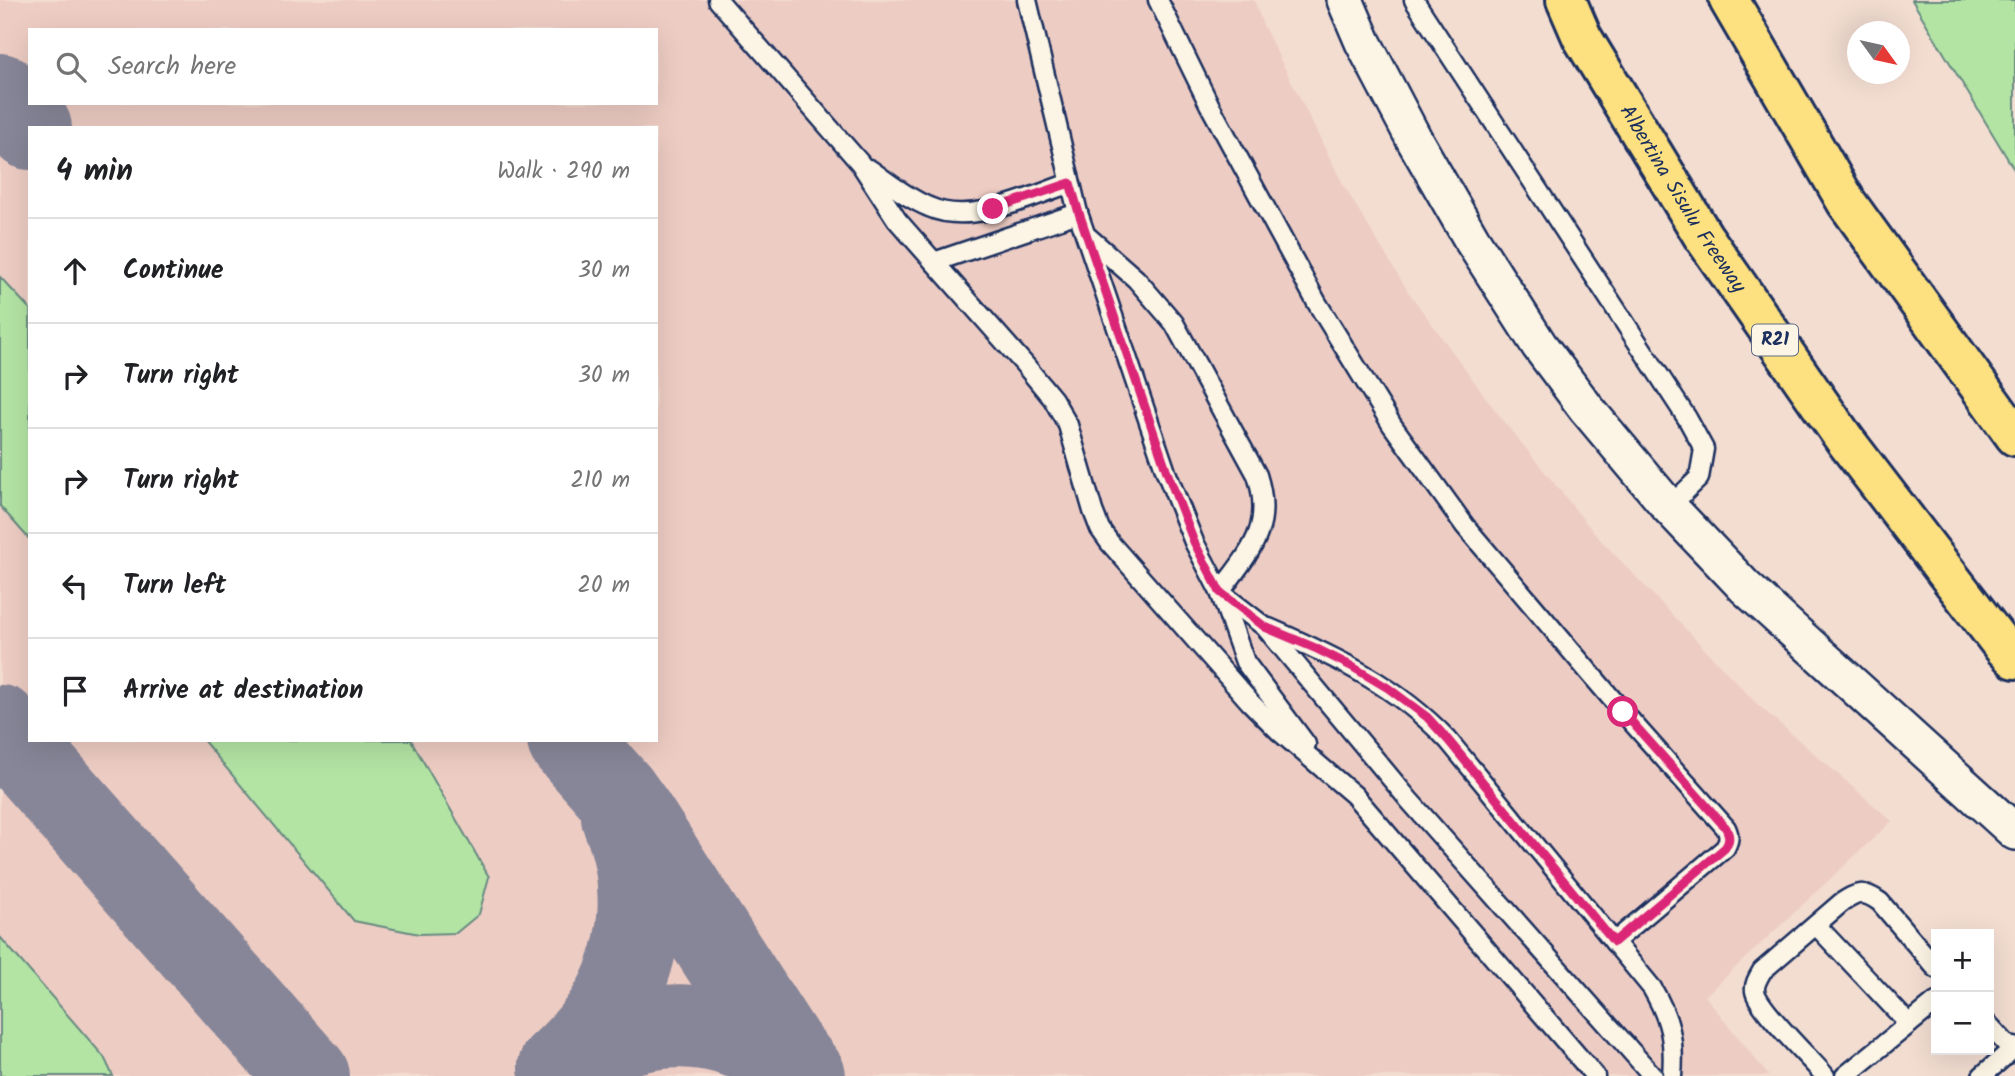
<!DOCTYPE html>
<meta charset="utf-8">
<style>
:root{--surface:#fff;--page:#f2f2f2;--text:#202124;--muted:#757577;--line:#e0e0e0}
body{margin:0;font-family:Kalam,sans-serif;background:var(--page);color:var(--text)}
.controls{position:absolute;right:21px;bottom:21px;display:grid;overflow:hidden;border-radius:0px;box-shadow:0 7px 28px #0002}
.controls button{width:63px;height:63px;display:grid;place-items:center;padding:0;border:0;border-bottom:2px solid var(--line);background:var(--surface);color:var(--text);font:35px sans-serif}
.compass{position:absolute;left:1847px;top:21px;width:63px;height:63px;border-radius:50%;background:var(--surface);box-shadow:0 7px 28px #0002;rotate:123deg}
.stop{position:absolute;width:21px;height:21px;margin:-16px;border:5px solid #db2777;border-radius:50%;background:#fff}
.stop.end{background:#db2777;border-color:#fff;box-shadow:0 2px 7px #0008}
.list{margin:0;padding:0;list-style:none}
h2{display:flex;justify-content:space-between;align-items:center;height:91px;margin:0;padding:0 28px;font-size:30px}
h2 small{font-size:23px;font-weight:400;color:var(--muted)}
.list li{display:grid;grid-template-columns:46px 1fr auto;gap:21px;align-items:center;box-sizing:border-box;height:105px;padding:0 28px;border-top:2px solid var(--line)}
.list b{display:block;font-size:26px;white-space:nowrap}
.list em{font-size:23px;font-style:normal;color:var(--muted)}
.icon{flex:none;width:38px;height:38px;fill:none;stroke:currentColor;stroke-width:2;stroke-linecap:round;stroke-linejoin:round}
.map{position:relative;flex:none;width:2015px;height:1076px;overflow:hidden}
.search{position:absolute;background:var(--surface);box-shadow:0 7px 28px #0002;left:28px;top:28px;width:630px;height:77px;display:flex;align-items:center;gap:18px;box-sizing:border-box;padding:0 24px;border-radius:0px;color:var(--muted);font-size:26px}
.panel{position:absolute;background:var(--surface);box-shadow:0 7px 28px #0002;left:28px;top:126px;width:630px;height:616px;border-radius:0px}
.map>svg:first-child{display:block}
.built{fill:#edccc3;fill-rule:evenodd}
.green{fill:#b3e4a4;stroke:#678a81;stroke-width:2}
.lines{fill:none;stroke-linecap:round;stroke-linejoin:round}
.taxiway{stroke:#878698;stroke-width:84}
.service-casing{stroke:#1b2f5e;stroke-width:23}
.minor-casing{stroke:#1b2f5e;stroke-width:40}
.motorway-casing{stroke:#1b2f5e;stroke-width:44}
.service{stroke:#fcf5e5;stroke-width:18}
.minor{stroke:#fcf5e5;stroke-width:35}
.motorway{stroke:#fde080;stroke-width:38}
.route{stroke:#db2777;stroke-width:9}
.labels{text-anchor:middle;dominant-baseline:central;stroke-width:6;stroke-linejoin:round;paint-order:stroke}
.shield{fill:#fcf5e5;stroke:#5e6a86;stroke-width:2}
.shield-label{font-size:19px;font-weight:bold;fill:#1b2f5e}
.street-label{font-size:21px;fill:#1b2f5e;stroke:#fcf5e5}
</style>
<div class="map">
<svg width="2015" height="1076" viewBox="0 0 2015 1076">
<rect width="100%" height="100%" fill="#f3ddd1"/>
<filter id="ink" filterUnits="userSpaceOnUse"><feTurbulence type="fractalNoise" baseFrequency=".0143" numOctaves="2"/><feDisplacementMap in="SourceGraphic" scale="14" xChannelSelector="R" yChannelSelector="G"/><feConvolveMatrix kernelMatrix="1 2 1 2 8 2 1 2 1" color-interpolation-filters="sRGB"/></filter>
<g filter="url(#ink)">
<path class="built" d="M0 0H1254L1263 25 1344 186 1407 290 1498 414 1596 535 1757 704 1892 821 1705 996 1769 1076H0ZM30 30H656V103H30ZM30 128H656V740H30Z"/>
<g class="green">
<polygon points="1912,0 2015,0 2015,171"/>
<polygon points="0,277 30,309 30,540 0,506"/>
<polygon points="203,740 411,740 489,877 479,914 456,933 419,934 354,921"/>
<polygon points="0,937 104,1057 113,1076 0,1076"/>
</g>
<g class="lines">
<g class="taxiway">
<polyline points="0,95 30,128"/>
<polyline points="0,727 308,1076"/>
<polyline points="569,740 617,794 632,815 782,1048 804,1076"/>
<path d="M560 1067C577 1051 593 1034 606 1015 644 957 650 882 623 818"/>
<path d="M560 1067C636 1011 729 1012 802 1074"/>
</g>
<g class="service-casing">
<g id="service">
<polyline points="718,0 860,163 897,220 1025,365 1053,399 1068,425 1093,511 1100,529 1110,543 1250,702 1280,732 1354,795 1595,1076"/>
<polyline points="1027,0 1078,213 1166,472 1194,542 1220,592 1245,662 1306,744"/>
<path d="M1158 0 1209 104 1317 303 1392 425 1465 526 1623 712 1726 828C1730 836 1729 841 1725 848L1614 942"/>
<polyline points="1414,0 1687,418 1704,449 1699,478 1669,507"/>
<path d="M869 169C888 182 907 198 929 207 971 226 1029 197 1070 183"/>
<path d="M1087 236 1136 279 1174 323 1257 475C1274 528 1250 551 1220 592"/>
<polyline points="934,262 1078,213"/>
<polyline points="1220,592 1265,627 1409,800 1653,1076"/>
<path d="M1269 628C1336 657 1397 686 1448 740L1652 988C1670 1019 1675 1040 1672 1076"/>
<polyline points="1816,925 1909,1024"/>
<polyline points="1989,1025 2012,1050"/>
<path d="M1825 1076C1811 1059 1758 1009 1755 991 1754 984 1758 978 1762 971L1841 903C1858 892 1863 890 1880 902L1936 968"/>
<polyline points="1845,1076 1936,1002"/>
<polyline points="1982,1076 2015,1047"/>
</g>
</g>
<g class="minor-casing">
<polyline id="minor" points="1345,0 1363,42 1415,141 1472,240 1539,345 1586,408 1669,507 1745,587 2015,832"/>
</g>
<g class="motorway-casing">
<g id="motorway">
<path id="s1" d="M1566 0 1582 37 1703 236 1845 440 2004 648 2015 659"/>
<polyline points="1729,0 1847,203 2015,436"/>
</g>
</g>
<use href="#service" class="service"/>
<use href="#minor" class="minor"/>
<use href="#motorway" class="motorway"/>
</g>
</g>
<g class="lines" filter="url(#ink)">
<path class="route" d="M993 209 1070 183 1079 213 1167 472 1194 542 1220 592 1265 627 1315 648 1351 666 1388 688 1427 717 1448 740 1614 942 1725 848C1730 841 1730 836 1726 828L1623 712"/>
</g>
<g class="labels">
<rect class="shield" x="1752" y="324.5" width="46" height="31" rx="5"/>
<g class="shield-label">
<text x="1775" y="340">R21</text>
</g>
<g class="street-label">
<text stroke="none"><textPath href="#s1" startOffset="231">Albertina Sisulu Freeway</textPath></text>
</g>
</g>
</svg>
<div class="controls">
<button>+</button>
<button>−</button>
</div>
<svg class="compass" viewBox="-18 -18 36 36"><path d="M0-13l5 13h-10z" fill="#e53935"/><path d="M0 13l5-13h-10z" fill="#757577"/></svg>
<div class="stop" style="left:1623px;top:712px"></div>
<div class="stop end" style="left:993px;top:209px"></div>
<div class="search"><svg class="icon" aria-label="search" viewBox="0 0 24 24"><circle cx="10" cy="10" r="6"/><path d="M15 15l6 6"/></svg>Search here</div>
<section class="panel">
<h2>4 min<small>Walk · 290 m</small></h2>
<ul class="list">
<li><svg class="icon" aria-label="ahead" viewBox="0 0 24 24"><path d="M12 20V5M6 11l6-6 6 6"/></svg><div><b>Continue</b></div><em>30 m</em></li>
<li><svg class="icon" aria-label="right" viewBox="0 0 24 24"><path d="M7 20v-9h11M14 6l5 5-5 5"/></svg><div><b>Turn right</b></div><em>30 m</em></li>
<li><svg class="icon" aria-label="right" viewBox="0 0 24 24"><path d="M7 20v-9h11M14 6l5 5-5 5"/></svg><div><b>Turn right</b></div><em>210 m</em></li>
<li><svg class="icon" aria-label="left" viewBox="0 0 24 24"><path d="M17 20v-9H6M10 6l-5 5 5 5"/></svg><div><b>Turn left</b></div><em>20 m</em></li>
<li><svg class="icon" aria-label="arrive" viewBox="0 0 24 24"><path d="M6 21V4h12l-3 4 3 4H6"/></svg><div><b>Arrive at destination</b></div></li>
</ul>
</section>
</div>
